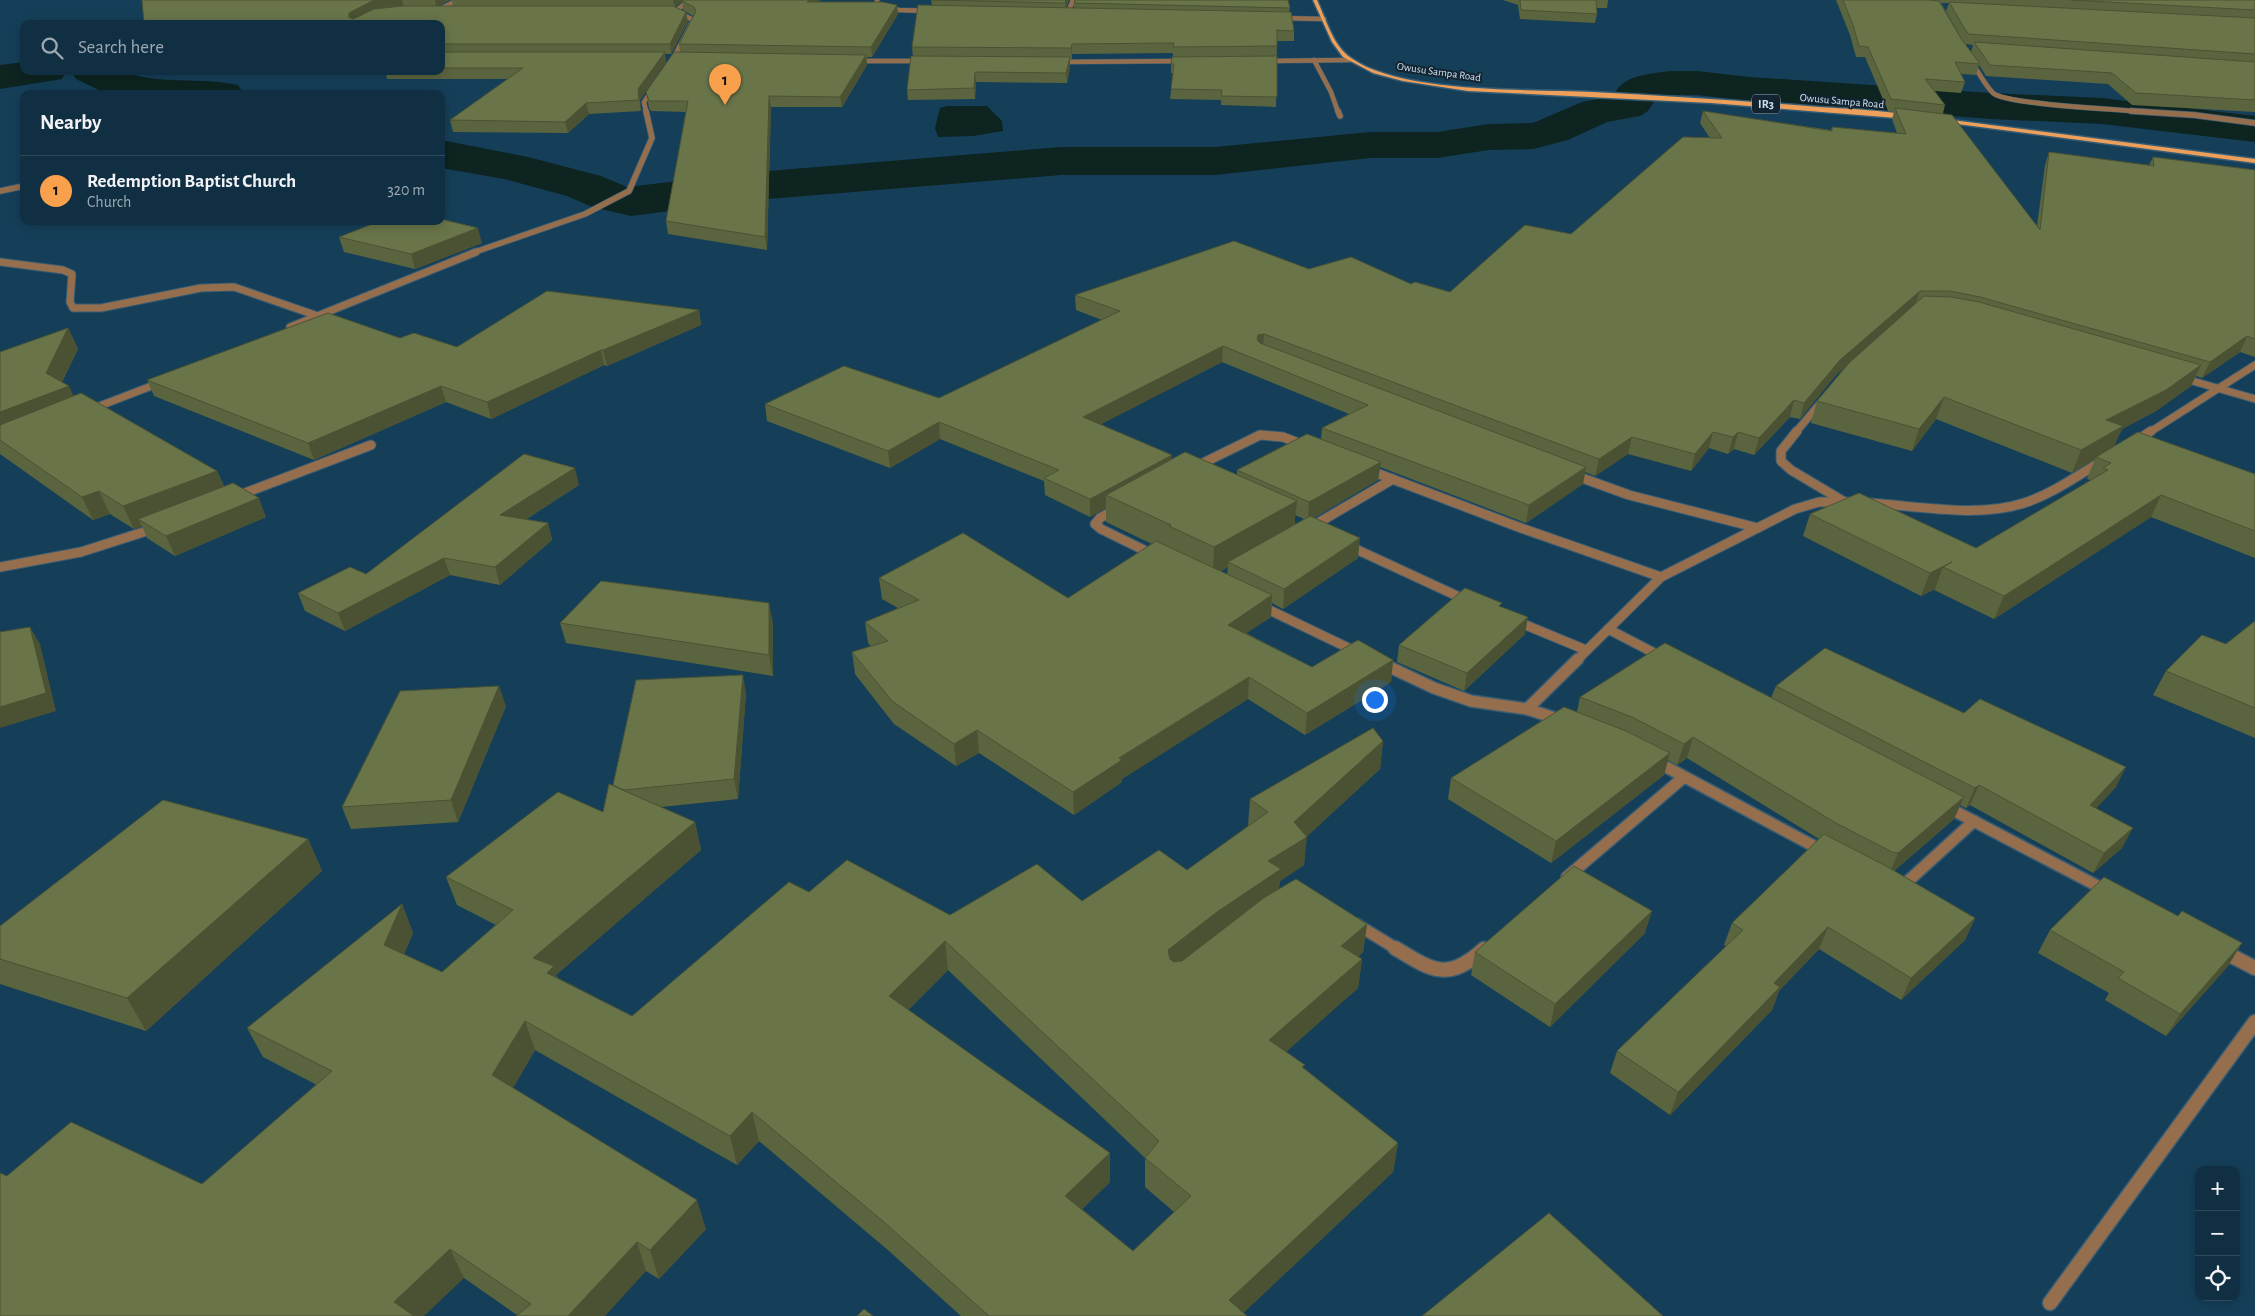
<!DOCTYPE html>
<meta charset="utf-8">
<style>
:root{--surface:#102f43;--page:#19374a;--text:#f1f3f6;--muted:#9ca9b2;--line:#304a5c;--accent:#f9a04d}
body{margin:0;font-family:"Alegreya Sans",sans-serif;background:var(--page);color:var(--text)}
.controls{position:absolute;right:15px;bottom:15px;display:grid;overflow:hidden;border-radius:10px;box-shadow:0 2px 12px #0003}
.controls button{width:45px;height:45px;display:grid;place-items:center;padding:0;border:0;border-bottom:1px solid var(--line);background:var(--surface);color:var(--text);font:25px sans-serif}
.you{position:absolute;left:1374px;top:699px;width:18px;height:18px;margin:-12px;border:4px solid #fff;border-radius:50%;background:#1a73e8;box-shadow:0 0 0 8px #1a73e833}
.badge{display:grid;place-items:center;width:32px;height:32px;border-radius:50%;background:var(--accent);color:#111;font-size:16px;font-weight:700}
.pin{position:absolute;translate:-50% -41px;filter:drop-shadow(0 1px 2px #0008)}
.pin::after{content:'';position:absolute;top:26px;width:18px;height:15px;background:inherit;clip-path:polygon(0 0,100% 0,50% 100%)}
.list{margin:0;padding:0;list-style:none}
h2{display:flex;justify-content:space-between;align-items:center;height:65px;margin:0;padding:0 20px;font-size:21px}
h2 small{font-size:16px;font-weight:400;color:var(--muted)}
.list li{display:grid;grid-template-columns:32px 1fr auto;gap:15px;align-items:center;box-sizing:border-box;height:70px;padding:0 20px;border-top:1px solid var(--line)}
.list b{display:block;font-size:19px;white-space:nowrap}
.list p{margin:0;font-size:16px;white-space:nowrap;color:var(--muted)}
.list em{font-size:16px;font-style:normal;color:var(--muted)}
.icon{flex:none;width:28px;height:28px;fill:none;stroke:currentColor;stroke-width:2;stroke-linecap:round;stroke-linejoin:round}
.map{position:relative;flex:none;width:2255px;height:1316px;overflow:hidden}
.search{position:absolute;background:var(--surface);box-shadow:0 2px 12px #0003;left:20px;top:20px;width:425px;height:55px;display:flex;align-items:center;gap:12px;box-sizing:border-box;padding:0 18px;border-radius:10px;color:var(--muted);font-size:19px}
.panel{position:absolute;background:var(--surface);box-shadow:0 2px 12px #0003;left:20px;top:90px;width:425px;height:135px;border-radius:10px}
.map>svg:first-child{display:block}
.water{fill:#0d2420}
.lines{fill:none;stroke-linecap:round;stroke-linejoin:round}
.river{fill:#0d2420;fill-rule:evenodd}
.minor-far5-casing{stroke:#365c74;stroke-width:5.5}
.minor-far4-casing{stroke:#365c74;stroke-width:7}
.minor-far3-casing{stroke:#365c74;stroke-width:9}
.minor-far2-casing{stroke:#365c74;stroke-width:11}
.minor-far1-casing{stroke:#365c74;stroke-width:14}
.minor-casing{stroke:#365c74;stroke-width:17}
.primary-casing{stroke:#365c74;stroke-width:3}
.minor-far5{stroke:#956e4e;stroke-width:4.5}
.minor-far4{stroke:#956e4e;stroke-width:5.5}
.minor-far3{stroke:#956e4e;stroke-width:7}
.minor-far2{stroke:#956e4e;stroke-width:9}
.minor-far1{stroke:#956e4e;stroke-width:11}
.minor{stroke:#956e4e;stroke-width:14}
.primary{fill:#ee9f59;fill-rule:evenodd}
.wall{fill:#5a653f;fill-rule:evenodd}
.shaded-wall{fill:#4a5233}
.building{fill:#697549;stroke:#4a5233;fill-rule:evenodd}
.labels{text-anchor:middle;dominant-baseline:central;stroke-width:4;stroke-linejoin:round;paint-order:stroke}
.far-street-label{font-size:11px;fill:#cae0f0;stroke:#132430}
.shield{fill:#132430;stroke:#93a8b6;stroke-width:1}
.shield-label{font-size:12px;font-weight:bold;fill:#cae0f0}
</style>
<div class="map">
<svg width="2255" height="1316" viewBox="0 0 2255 1316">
<rect width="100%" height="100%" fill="#153f59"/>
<polygon class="water" points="947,106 987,106 1002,121 1003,131 973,136 938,137 935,128 940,108"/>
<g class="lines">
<g class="river">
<polygon points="24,62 24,71 67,71 62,79 0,89 0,65"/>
<path d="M71 71H123C153 85 204 77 238 85L244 94H107L76 79Z"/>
<path d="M1670 71H1697L1750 77 1991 93 2102 98 2255 116V142L2102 124 1991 119 1750 101 1697 95H1670L1652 99 1654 102 1648 111 1640 116 1607 122 1568 140 1533 149 1489 150 1437 158H1370L1215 175H1061L756 200 631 216 592 207 567 196 504 179 441 168V140L528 157 601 176 627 187 756 172 1061 147H1215L1370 132H1437L1489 124 1533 123 1582 102 1614 96 1618 94 1616 91C1627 74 1651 74 1670 71Z"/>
</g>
<g class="minor-far5-casing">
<g id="minor-far5">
<polyline points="877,0 877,6 899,10 929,11"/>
<polyline points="438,10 458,0"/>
<polyline points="1068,13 1073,0"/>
<polyline points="1279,18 1324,19"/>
<polyline points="1314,60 1331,92 1338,112"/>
<polyline points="855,61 923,61"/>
<polyline points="1265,61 1349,60"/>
<path d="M1971 61C1978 71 1984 84 1993 93 2006 105 2126 110 2150 112"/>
<polyline points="1058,62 1183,61"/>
<polyline points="671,63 693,20 676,11 689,0"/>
<polyline points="646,112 644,102 654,87"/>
</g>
</g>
<g class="minor-far4-casing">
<g id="minor-far4">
<polyline points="1338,111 1340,116"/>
<polyline points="2131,111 2194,115 2255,123"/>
<polyline points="0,191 24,186"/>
<polyline points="472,253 585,214 629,191 652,138 646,111"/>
</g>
</g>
<g class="minor-far3-casing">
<g id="minor-far3">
<polyline points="0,262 63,270 72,274 70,302 73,308 101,308 201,288 234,287 318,316"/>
<polyline points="290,327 476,252"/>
<polyline points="2182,378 2255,399"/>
<polyline points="89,410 162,382"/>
<polyline points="1796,432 1823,400"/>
<polyline points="2150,432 2255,365"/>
</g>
</g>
<g class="minor-far2-casing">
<g id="minor-far2">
<polyline points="1797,431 1781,451 1781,461 1791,470 1843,501"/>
<polyline points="2136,441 2151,431"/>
<polyline points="1195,467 1260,435 1283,437 1306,446"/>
<polyline points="1366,469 1521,528 1661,577"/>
<polyline points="1571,474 1629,495 1758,528"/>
<polyline points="237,496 371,445"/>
<path d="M1870 503C1918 506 1978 518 2024 503 2052 494 2077 476 2102 461"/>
<polyline points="1116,509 1100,518 1095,524 1101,529 1154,555"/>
<polyline points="1311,527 1393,479"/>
<polyline points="1347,545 1468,601"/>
<polyline points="0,567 81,552 156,528"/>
<polyline points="1259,605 1359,653"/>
<polyline points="1516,621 1586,650"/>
<polyline points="1608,629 1662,657"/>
<polyline points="1577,660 1661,577 1795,509 1819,502 1853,502"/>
</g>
</g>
<g class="minor-far1-casing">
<g id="minor-far1">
<polyline points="1381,663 1434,688 1471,701 1527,709 1561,720"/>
<polyline points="1527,709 1578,659"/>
<polyline points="1655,761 1823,851"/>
<polyline points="1945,806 2107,891"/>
<polyline points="1567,877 1684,777"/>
<polyline points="1899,884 1906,883 1974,821"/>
<polyline points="1356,924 1397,949"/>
</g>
</g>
<g class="minor-casing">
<g id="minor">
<path d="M1395 948C1433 971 1448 982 1484 949"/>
<polyline points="2222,951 2255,968"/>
<polyline points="2050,1303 2255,1022"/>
</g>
</g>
<g class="primary-casing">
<g id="primary">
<path d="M1313 0H1317C1326 19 1333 46 1351 58 1401 94 1531 89 1592 92 1668 96 1743 101 1819 107 1835 108 1902 111 1912 117L1909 119 1711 103 1468 91 1403 81 1373 73 1343 57 1332 42Z"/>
<polygon points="1944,119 2255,159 2255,163 1942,122"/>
</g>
</g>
<use href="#minor-far5" class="minor-far5"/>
<use href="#minor-far4" class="minor-far4"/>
<use href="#minor-far3" class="minor-far3"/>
<use href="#minor-far2" class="minor-far2"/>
<use href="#minor-far1" class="minor-far1"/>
<use href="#minor" class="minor"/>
<use href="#primary" class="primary"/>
</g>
<g class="wall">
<polygon points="142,0 450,0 438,6 453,6 452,0 820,0 818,2 898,14 872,57 867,57 867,65 842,107 771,107 767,250 668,234 666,221 686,112 651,111 649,108 646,92 680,52 679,44 693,16 683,10 682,1 675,7 688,22 671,54 665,54 666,62 640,100 641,111 589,114 568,133 453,132 450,120 509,79 387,79 385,71 441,71 441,24"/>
<polygon points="931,0 1069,0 1066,8 1074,8 1074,3 1290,8 1289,12 1294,31 1294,41 1277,41 1276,107 1221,105 1221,100 1170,99 1173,73 1171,73 1171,64 1173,57 1173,53 1072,54 1072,59 1070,59 1070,67 1067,83 976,82 975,99 908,100 907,90 913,56 912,47 932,5"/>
<polygon points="1503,0 1608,0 1607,8 1597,8 1597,14 1595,23 1520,19 1518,5"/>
<path d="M1836 0H2255V112L2132 105 2108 84 1986 76 1979 65 1976 75 1961 74 1965 82 1961 93 1935 91 1945 105 1943 113 2037 226 2045 165 2049 152 2149 165 2153 157 2255 170V357L2240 352 2202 378 2196 376 2191 386 2156 411 2122 429 2114 446 2255 474V558L2151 517 1994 619 1934 590 1935 589 1921 596 1803 536 1810 514 1976 548 2091 480 2087 479 2095 459 2072 473 1936 419 1912 451 1811 423 1817 401 1846 366 1835 376 1800 419 1790 417 1754 455 1734 449 1728 454 1709 448 1691 471 1628 454 1595 476 1585 472 1583 484 1526 523 1380 467 1378 480 1314 518 1358 558 1283 609 1272 603 1271 617 1246 633 1312 667 1393 660 1391 682 1305 735 1248 699 1122 779V782L1074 815 979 753 956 766 894 724 855 674 852 652 871 646 868 643 865 622 898 608 882 599 879 578 1068 598 1152 544 1106 522V508L1090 517 1045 495 1044 481 940 439 890 468 767 421 765 404 939 398 1102 320 1076 310 1075 295 1309 269 1411 284 1450 292 1571 234 1710 138 1700 123 1703 111 1831 130 1832 127 1897 133 1892 119 1894 112 1888 111 1865 57H1856L1850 35ZM1941 3H1949L1946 11 1962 39ZM1965 44 1973 45 1971 52ZM1222 362 1349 414 1322 428 1321 439 1237 470V475L1171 460 1101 424ZM1295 515 1304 519 1295 525ZM1228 567 1227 575 1221 571Z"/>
<polygon points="339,237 482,243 415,269 344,252"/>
<polygon points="699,310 701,325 607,366 604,365 491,419 446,402 314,460 154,396 147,380 400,338 457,347"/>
<polygon points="68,328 78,349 62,382 73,396 217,471 224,486 266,517 175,556 147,538 142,526 134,529 110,514 93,520 0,454 0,352"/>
<polygon points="579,485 525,520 548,523 552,540 500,585 450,575 345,631 305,611 298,593 366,574"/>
<polygon points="1501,607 1525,634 1464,691 1397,662 1399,645"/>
<polygon points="2255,621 2255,738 2153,695 2166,671 2226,644"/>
<polygon points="560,623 773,623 773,676 566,643"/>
<polygon points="1776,686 2116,787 2096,808 2122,848 2093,873 1970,805 1966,808 1960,805 1954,819 1894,871 1975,918 1965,940 1901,1000 1819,949 1779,991 1772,1010 1670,1115 1610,1073 1617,1051 1726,946 1724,945 1732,923 1819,839 1687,758 1677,765 1668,760 1664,775 1551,863 1448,799 1451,778 1577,712 1580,697 1771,698"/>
<path d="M746 693 738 799 661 807 695 822 701 850 556 975 558 978 632 1016 809 892 950 915 1082 901 1187 870 1248 826 1250 799 1383 741 1380 769 1306 837 1304 865 1280 881 1279 888 1367 924 1363 952 1358 957 1362 959 1358 988 1286 1051 1305 1069 1398 1143 1393 1172 1243 1313 1247 1316H961L889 1251 759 1141 737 1165 535 1050 513 1088 706 1229 659 1279 646 1271 517 1315 464 1278 7 1176 202 1184 317 1085 263 1057 247 1028 402 904 413 933 404 954 442 972 496 925 457 905 446 877 603 812 613 785ZM948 970 1145 1158V1187L1174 1212 1133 1251 1082 1209 1110 1182 908 1010Z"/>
<polygon points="506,706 458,822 351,829 342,807"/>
<polygon points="308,839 322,871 146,1031 0,984 0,926"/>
<polygon points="2178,916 2242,943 2228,966 2166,1036 2105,1000 2109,993 2038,953 2050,930"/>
<polygon points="1645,933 1550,1027 1471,975 1475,952"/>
</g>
<g class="shaded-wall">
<polygon points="381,0 402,0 404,7 351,22 349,17 349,13 372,1"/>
<polygon points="435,0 450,0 436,7"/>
<polygon points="673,0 684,0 675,7"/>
<polygon points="810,0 820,0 808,11 807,2"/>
<polygon points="1066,0 1069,0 1065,9 1065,3"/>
<polygon points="897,5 898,14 872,57 871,47"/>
<polygon points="686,12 688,22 671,54 670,44"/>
<polygon points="1072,44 1072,59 1071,48"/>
<polygon points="665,52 666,62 640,100 641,111 638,89"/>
<polygon points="866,55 867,65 842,107 840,97"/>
<polygon points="1070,57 1070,67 1067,83 1066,73"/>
<polygon points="975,72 976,82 975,99 974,88"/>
<polygon points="769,96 771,107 767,250 765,237"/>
<polygon points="586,103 589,114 568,133 565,122"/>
<polygon points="478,228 482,243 415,269 411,254"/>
<polygon points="1920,291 1915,306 1835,376 1800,419 1804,403 1840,360"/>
<polygon points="699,310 701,325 607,366 603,350"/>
<polygon points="68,328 78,349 57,391 69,386 79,408 0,438 0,412 46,373"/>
<polygon points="1264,334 1263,349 1257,340 1258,335"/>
<polygon points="2247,336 2240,352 2202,378 2210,362"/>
<polygon points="1223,346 1222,362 1084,433 1083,417"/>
<polygon points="601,350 604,365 491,419 487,402"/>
<polygon points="2201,365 2191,386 2156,411 2122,429 2113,448 2096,457 2095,459 2072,473 2081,450 2106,420"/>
<polygon points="441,386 446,402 314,460 308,443"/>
<polygon points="1944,397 1936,419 1912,451 1919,429"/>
<polygon points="1794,400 1790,417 1754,455 1759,438"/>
<polygon points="939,422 940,439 890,468 888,451"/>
<polygon points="1713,432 1709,448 1691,471 1695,454"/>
<polygon points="1738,432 1734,449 1728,454 1733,437"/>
<polygon points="1632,437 1628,454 1595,476 1599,459"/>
<polygon points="1172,455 1171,472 1106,495 1106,508 1090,517 1090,499"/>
<polygon points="1381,462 1378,480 1308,521 1309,502"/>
<polygon points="1586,467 1583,484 1526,523 1529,505"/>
<polygon points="575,468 579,485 505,532 500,515"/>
<polygon points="217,471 227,494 138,519 142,526 134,529 123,506"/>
<polygon points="99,491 110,514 93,520 82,497"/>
<polygon points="2161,495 2151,517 1994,619 2004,596"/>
<polygon points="259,498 266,517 175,556 166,536"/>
<polygon points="1297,501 1294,529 1228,562 1228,567 1213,576 1214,547"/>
<polygon points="548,523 552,540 500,585 495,567"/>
<polygon points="1360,538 1358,558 1283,609 1284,589"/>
<polygon points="444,558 450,575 345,631 338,613"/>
<polygon points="1952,562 1943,567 1935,589 1921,596 1930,573"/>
<polygon points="1272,595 1271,617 1227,646 1228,625"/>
<polygon points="769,603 773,623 773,676 769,655"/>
<polygon points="1528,617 1525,634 1464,691 1467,673"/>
<polygon points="30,627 40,644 56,711 0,728 0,707"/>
<polygon points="1393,660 1391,682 1305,735 1307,713"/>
<polygon points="743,675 746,693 738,799 734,779"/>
<polygon points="1249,677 1248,699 1122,779 1122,782 1074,815 1073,792 1119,758"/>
<polygon points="499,686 506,706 458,822 451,800"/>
<polygon points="977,730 979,753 956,766 954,744"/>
<polygon points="1693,737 1687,758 1677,765 1684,744"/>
<polygon points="1383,741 1380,769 1303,840 1307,837 1304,865 1280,881 1278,897 1168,979 1168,950 1268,861 1294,822"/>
<polygon points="1670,753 1664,775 1551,863 1556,841"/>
<polygon points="2126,767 2116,787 2080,826 2090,805"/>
<polygon points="1979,785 1970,805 1966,808 1975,788"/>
<polygon points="1964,797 1954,819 1889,875 1898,853"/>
<polygon points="695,822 701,850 556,975 563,995 533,958"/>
<polygon points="2133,828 2122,848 2093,873 2104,853"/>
<polygon points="308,839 322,871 146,1031 127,998"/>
<polygon points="402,904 413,933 396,974 384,945"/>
<polygon points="1652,911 1645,933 1550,1027 1555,1004"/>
<polygon points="1975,918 1965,940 1901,1000 1911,978"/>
<polygon points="1367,924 1363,952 1338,974 1341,946"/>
<polygon points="1828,927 1819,949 1779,991 1772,1010 1670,1115 1678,1092 1774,983"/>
<polygon points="945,941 948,970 893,1025 889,996"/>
<polygon points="2242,943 2228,966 2166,1036 2180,1014"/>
<polygon points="1362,959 1358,988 1267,1069 1269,1040"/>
<polygon points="525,1021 535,1050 504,1104 492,1075"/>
<polygon points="752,1112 759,1141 737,1165 730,1136"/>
<polygon points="1398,1143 1393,1172 1240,1316 1229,1300"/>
<polygon points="1110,1153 1110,1182 1066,1225 1065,1196"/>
<polygon points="697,1200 706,1229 659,1279 650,1250"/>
<polygon points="637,1242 646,1271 605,1316 568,1316"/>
<polygon points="450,1249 464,1278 424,1316 401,1316 394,1302"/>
</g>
<g class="building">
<polygon points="142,0 381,0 372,1 349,13 349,17 353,19 374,9 402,6 673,6 686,12 670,44 441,44 441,24 144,23"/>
<polygon points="683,0 810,0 807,2 882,2 897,5 871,47 679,44 696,11 694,7 682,1"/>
<polygon points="931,0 1066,0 1065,3"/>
<polygon points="1075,0 1288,0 1290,8 1074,3"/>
<polygon points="1520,0 1596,0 1597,14 1521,10"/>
<polygon points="1843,0 1929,0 1939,1 1962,40 1980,64 1955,62 1965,82 1925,79 1945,105 1891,99 1868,47 1859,46 1853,25"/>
<polygon points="2071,0 2255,0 2255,10"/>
<polygon points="1949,2 2255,18 2255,54 1968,34"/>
<polygon points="918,5 1291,12 1294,31 1277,30 1277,46 1173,47 1174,43 1072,44 1071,48 912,47"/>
<polygon points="1974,42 2255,62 2255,100 2136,93 2112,73 1990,65"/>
<polygon points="441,52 665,52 638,89 639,100 586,103 565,122 450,120 523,68 441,68"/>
<polygon points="674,52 866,55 840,97 769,96 765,237 666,221 688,101 649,101 646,92"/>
<polygon points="911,56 1070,57 1066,73 975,72 974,88 907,90"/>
<polygon points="1277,56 1277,97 1221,96 1222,90 1171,89 1174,64 1171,64 1172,57"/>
<polygon points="1895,108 1952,115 2040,230 2049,152 2154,166 2153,157 2255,170 2255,339 2247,336 2210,362 1980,297 1950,291 1920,291 1840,360 1804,403 1794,400 1759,438 1738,432 1733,437 1713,432 1695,454 1632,437 1599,459 1264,334 1258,335 1257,340 1260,343 1586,467 1529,505 1322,428 1368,405 1223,346 1083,417 1172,455 1090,499 1044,478 1059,470 939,422 888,451 765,404 844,366 939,398 1120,311 1075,295 1234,241 1309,269 1351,257 1411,284 1415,282 1450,292 1525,225 1571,234 1683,137 1722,138 1703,111 1832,131 1832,127 1906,134"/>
<polygon points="441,219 478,228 411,254 339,237 380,221 441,221"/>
<polygon points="547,291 699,310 603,350 601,350 487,402 441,386 308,443 147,380 328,313 400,338 414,333 457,347"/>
<polygon points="1924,296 1951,297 1979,302 2201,365 2166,390 2106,420 2123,426 2081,450 1944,397 1919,429 1817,401 1849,363"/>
<polygon points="68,328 46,373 69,386 0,412 0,352"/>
<polygon points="81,393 217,471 123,506 99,491 82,497 0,440 0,425"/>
<polygon points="2138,432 2255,474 2255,531 2161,495 2004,596 1943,567 1952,562 1930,573 1810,514 1859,493 1976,548 2108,470 2103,468 2111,463 2096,457"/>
<polygon points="1307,434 1381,462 1309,502 1237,470"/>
<polygon points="1185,452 1297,501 1214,547 1169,526 1171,525 1106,495"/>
<polygon points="524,454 575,468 500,515 548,523 495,567 444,558 338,613 298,593 350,567 366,574"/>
<polygon points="233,483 259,498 166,536 138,519"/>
<polygon points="1310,516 1360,538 1284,589 1228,562"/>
<polygon points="963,533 1068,598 1156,541 1272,595 1228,625 1312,667 1358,640 1393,660 1307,713 1249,677 1119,758 1122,760 1073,792 977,730 954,744 892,701 852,652 888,641 865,622 919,600 879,578"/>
<polygon points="601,581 769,603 769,655 560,623"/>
<polygon points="1465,588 1502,603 1499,606 1528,617 1467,673 1399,645"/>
<polygon points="2255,621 2255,708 2166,671 2202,635 2226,644"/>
<polygon points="30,627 46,693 0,707 0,632"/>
<polygon points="1665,643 1964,797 1898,853 1892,852 1836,823 1693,737 1684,744 1632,717 1580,697"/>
<polygon points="1825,648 1964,713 1980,699 2126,767 2090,805 2133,828 2104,853 1979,785 1975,788 1776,686"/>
<polygon points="743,675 734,779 624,790 613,785 636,680"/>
<polygon points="499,686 451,800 342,807 400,691"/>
<polygon points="1564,707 1626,731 1670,753 1556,841 1451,778"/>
<path d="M1373 728 1383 741 1294 822 1307 837 1268 861 1281 869 1217 912 1168 950 1170 959 1174 962 1182 961 1265 897 1296 879 1367 924 1341 946 1362 959 1269 1040 1305 1065 1302 1067 1398 1143 1229 1300 1247 1316H989L884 1222 752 1112 730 1136 525 1021 492 1075 697 1200 650 1250 637 1242 568 1316H516L531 1304 450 1249 394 1302 414 1316H0V1173L7 1176 71 1122 202 1184 332 1071 247 1028 402 904 384 945 442 972 513 910 446 877 558 792 603 812 609 784 695 822 533 958 554 966 547 973 632 1016 789 882 809 892 847 860 950 915 1037 864 1082 901 1159 850 1187 870 1268 812 1250 799ZM945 941 1159 1141 1145 1158 1191 1196 1133 1251 1065 1196 1110 1153 889 996Z"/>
<polygon points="163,800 308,839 127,998 0,959 0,926"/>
<polygon points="1824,834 1886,866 1975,918 1911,978 1828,927 1774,983 1780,987 1678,1092 1617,1051 1743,930 1732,923"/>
<polygon points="1574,866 1652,911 1555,1004 1475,952"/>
<polygon points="2104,877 2178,916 2182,911 2242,943 2180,1014 2118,978 2124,972 2050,930"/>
<polygon points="1549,1213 1663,1316 1422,1316"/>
<polygon points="864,1309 873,1316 857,1316"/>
</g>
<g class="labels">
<g class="far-street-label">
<text transform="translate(1439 72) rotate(8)">Owusu Sampa Road</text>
<text transform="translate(1842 101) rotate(5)">Owusu Sampa Road</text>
</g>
<rect class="shield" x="1752" y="94.5" width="28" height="19" rx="4"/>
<g class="shield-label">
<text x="1766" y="104">IR3</text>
</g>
</g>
</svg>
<div class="controls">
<button>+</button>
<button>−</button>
<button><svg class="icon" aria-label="locate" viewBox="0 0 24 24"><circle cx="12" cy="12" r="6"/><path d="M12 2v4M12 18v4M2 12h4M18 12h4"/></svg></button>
</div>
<div class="you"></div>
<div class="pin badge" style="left:725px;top:105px">1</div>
<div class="search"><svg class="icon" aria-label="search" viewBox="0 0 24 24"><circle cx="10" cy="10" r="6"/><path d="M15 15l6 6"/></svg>Search here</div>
<section class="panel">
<h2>Nearby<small></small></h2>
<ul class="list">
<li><span class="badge">1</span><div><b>Redemption Baptist Church</b><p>Church</p></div><em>320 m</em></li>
</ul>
</section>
</div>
